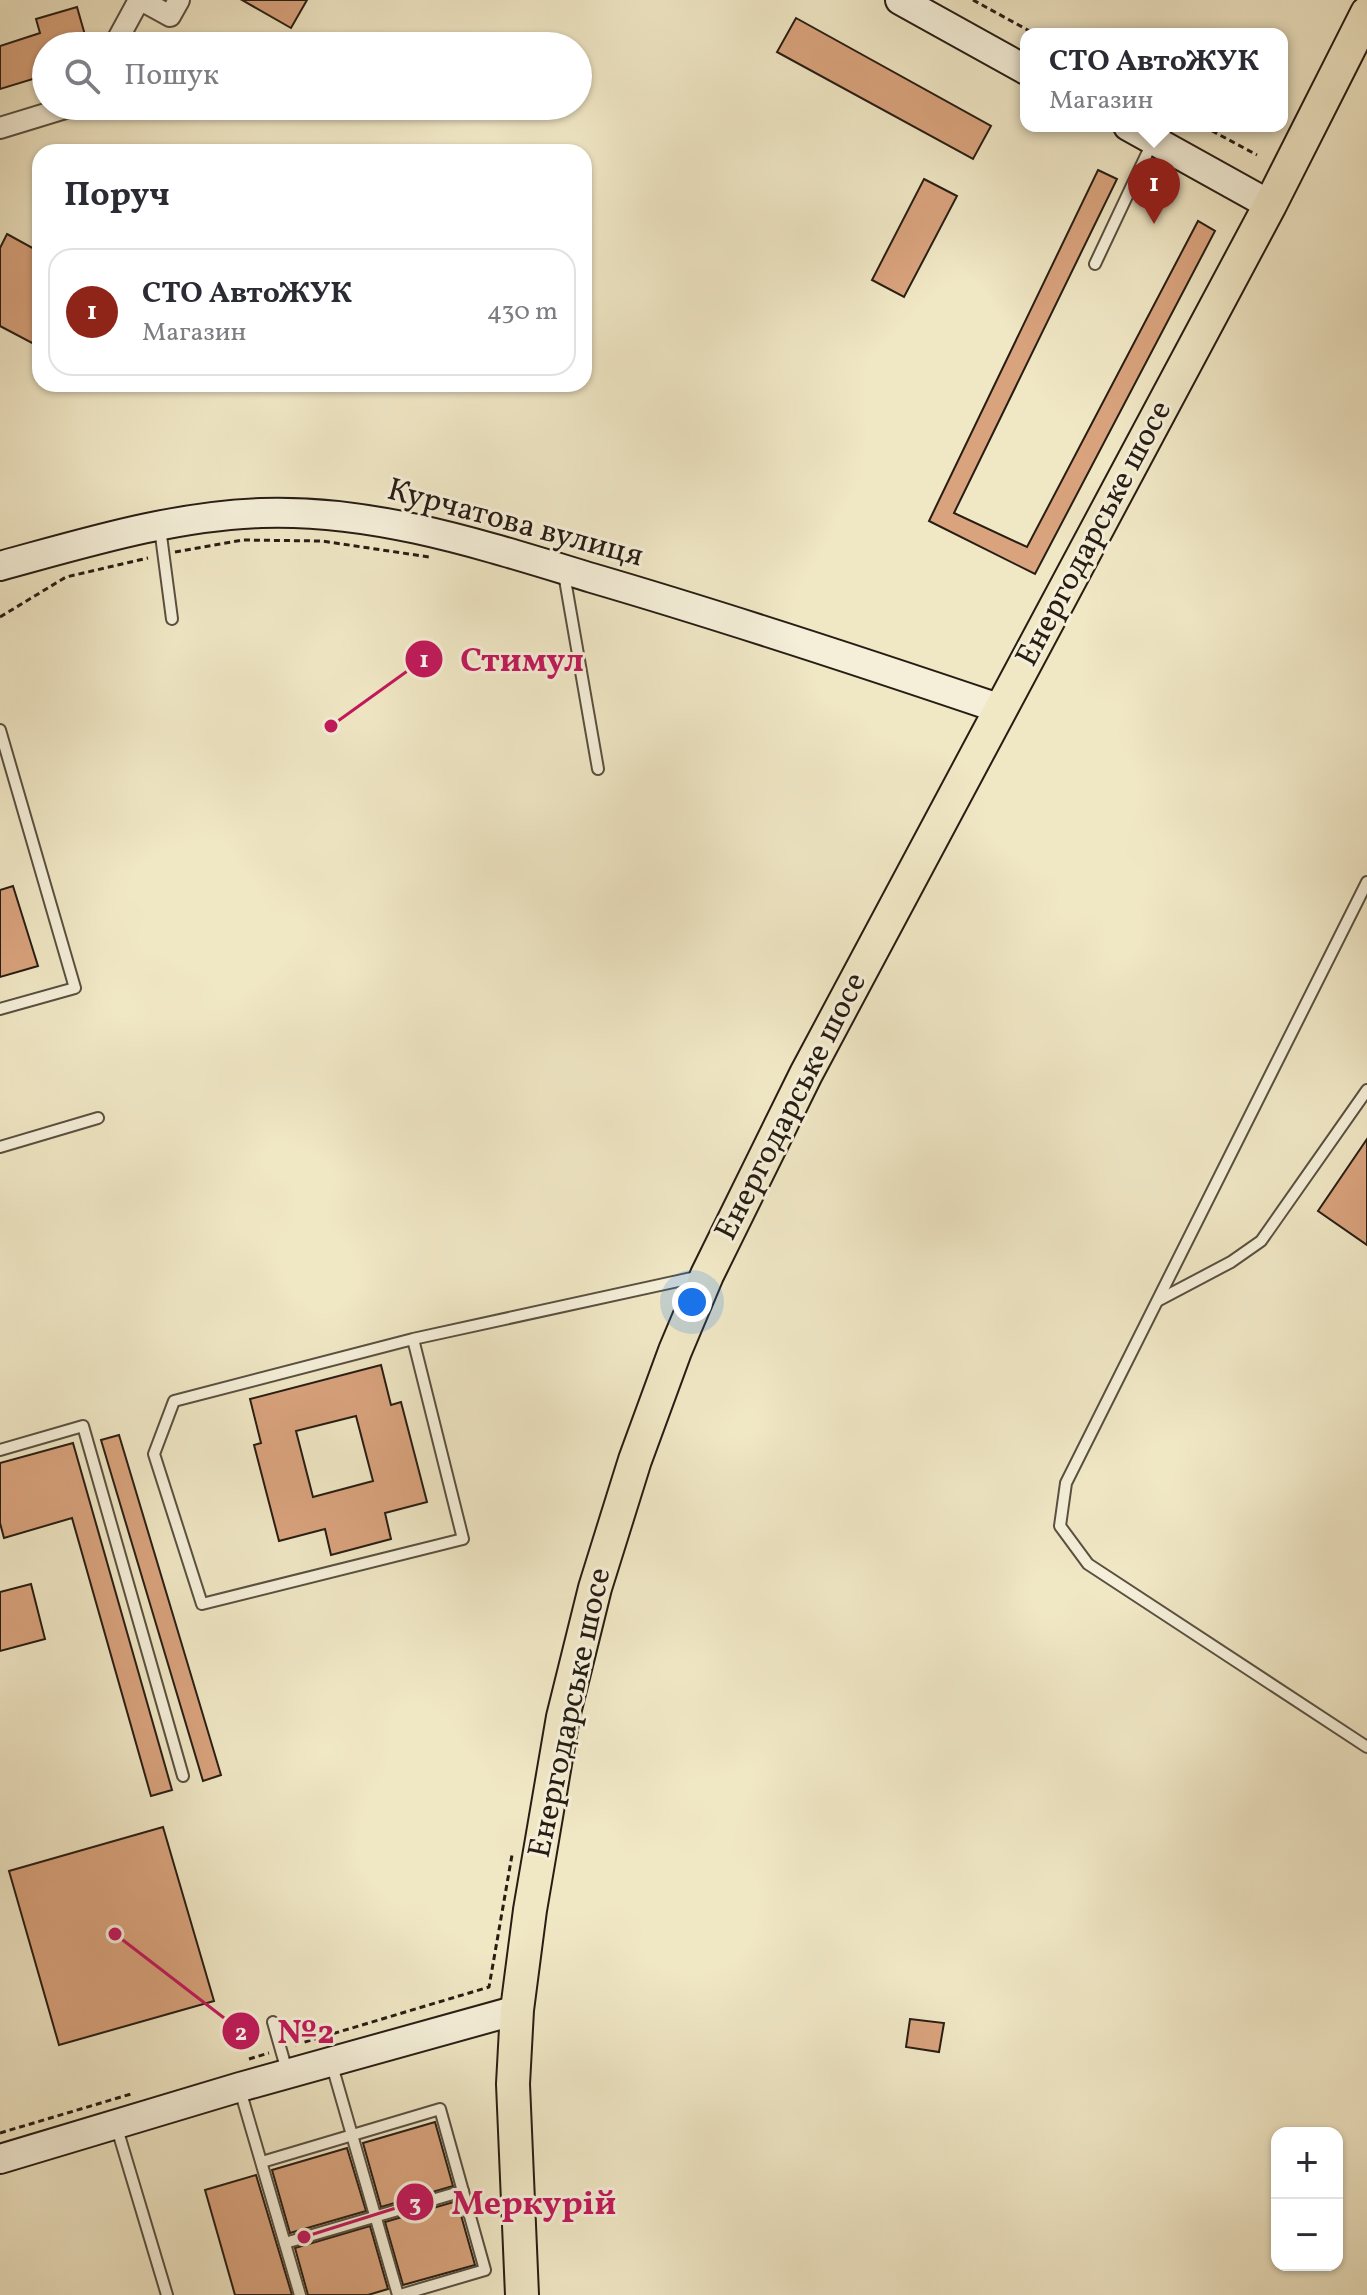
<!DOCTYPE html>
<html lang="uk">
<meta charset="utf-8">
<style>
:root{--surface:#fff;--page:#f7f7f7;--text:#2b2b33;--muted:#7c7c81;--line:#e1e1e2;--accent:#8f2418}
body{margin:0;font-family:Vollkorn,serif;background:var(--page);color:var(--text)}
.controls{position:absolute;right:24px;bottom:24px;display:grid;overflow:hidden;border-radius:16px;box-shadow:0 2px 6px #0004}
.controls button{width:72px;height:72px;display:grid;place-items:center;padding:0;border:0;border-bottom:2px solid var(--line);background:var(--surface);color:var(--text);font:40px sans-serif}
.you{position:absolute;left:692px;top:1302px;width:28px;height:28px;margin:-20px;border:6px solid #fff;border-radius:50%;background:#1a73e8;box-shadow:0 0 0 12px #1a73e833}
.badge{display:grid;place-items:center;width:52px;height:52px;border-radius:50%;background:var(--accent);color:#fff;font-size:26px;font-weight:700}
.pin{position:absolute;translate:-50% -66px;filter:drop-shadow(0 2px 4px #0008)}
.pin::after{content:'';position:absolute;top:42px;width:28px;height:24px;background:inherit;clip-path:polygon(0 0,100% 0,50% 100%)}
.popup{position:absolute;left:1020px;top:28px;width:268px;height:104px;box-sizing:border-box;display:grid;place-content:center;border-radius:16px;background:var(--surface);filter:drop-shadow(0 2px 6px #0005);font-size:26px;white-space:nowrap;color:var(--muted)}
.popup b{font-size:30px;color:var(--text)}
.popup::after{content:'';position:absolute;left:50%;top:100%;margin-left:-16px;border:16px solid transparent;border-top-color:var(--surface)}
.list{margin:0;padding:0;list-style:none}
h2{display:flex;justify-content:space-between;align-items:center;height:104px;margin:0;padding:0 32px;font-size:34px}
h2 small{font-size:26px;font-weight:400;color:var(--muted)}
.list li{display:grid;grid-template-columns:52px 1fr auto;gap:24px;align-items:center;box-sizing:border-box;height:128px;margin:0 16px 16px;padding:0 16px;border:2px solid var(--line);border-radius:24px}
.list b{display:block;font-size:30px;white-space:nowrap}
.list p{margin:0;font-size:26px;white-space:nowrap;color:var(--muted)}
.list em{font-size:26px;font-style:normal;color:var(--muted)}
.icon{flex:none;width:44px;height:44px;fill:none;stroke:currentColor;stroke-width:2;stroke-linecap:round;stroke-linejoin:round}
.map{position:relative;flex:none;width:1367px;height:2295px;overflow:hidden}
.search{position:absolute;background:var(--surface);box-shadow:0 2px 6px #0004;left:32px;top:32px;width:560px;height:88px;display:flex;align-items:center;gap:20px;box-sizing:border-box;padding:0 28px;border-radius:44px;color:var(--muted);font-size:30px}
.panel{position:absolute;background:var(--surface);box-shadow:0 2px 6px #0004;left:32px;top:144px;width:560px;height:248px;border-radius:24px}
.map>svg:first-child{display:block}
.building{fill:#d9a37d;stroke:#271d14;stroke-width:2;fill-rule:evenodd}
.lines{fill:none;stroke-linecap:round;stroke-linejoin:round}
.lane-casing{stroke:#595040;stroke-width:14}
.street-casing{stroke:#595040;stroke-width:24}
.secondary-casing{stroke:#271d14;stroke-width:32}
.primary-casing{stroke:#271d14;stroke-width:36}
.path{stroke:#271d14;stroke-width:3;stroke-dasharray:6 4;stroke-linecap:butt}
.lane{stroke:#f5efd9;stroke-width:10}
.street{stroke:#f5efd9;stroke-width:20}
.secondary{stroke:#f5efd9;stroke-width:28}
.primary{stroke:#f0e7c5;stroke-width:32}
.labels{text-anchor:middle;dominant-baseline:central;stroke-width:6;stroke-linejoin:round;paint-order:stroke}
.street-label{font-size:32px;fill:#271d14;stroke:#f5efd9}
.leader{fill:none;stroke:#c2185b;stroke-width:3}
.callout-dot{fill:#c2185b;stroke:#f5efd9;stroke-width:3}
.mark-label{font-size:24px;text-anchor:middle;font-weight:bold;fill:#fff}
.callout-label{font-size:34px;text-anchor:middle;font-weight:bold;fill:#c2185b;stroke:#f5efd9;stroke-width:6;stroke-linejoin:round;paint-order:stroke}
</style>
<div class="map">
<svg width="1367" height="2295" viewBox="0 0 1367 2295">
<rect width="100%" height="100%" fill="#f0e7c5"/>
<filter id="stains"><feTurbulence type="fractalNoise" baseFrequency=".0025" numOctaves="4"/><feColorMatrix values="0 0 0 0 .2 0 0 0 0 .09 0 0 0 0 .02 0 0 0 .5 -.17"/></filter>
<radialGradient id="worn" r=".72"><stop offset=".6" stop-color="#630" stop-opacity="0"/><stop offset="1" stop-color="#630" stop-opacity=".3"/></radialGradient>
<g class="building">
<polygon points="242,0 307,0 291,28"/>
<polygon points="77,7 87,42 74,46 46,46 46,75 0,89 0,46 40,33 36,19"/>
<polygon points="796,18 991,126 973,159 777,52"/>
<polygon points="1098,170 1117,179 954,513 1027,547 1198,221 1215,231 1035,574 929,521"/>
<polygon points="924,179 957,196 904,297 872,280"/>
<polygon points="7,234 40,252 40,329 32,343 0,326 0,248"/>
<polygon points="13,886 38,966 0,977 0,890"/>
<polygon points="1367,1139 1367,1245 1318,1211"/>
<path d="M381 1365 391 1405 401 1402 427 1502 385 1513 391 1539 331 1555 325 1529 279 1541 254 1445 261 1443 250 1399ZM356 1416 373 1481 313 1497 296 1431Z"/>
<polygon points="119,1435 221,1775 203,1781 101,1440"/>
<polygon points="73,1443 172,1790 151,1796 72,1518 4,1538 0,1523 0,1463"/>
<polygon points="31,1584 45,1639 0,1651 0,1592"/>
<polygon points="163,1827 214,2001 59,2045 9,1871"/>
<polygon points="910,2019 944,2023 939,2052 906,2047"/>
<polygon points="435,2122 453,2186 381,2207 363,2143"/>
<polygon points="347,2148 366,2211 290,2233 272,2170"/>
<polygon points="256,2175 292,2295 235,2295 205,2190"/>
<polygon points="457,2201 475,2265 403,2285 385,2222"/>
<polygon points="370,2226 388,2289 368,2295 308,2295 295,2248"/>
</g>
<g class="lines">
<g class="lane-casing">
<g id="lane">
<polyline points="1095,264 1152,143"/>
<polyline points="160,528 172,619"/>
<polyline points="564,574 598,769"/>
<polyline points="0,730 75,988 0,1009"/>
<polyline points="1367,882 1066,1483 1060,1526 1088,1564 1367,1747"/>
<polyline points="0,1147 98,1118"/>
<polyline points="1159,1300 1231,1262 1261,1241 1367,1090"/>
<polyline points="413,1339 463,1539 202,1604 154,1454 174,1401 413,1339 701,1276"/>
<polyline points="0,1450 83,1426 183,1776"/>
<polyline points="273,2022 287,2071"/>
<polyline points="331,2062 398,2295"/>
<polyline points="240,2090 300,2295"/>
<polyline points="116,2125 167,2295"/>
<polyline points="262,2162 440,2109 485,2270 400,2295"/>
<polyline points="285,2243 463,2191"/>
</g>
</g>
<g class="street-casing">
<g id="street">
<polyline points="141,0 170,16 179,0"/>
<polyline points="114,46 139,0"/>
<polyline points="0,128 72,106"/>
</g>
</g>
<g class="secondary-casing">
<g id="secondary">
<polyline points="900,0 1026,70"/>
<polyline points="1128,126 1270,205"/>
<path d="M0 566C85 543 172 516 261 513 375 509 483 545 592 578 729 618 865 663 1001 709"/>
<polyline points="0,2159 240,2087 517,2010"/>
</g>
</g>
<g class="primary-casing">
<polyline id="primary" points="522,2295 513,2084 517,2010 530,1910 563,1717 595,1588 635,1460 675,1351 707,1275 806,1074 1270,205 1367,13"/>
</g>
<g class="path">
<polyline points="973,0 1035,34"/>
<polyline points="1203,126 1257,155"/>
<polyline points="175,552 243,540 322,541 429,557"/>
<polyline points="0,617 66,577 148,558"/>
<polyline points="295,2045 489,1987 512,1855"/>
<polyline points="249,2059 269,2053"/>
<polyline points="0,2133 131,2094"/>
</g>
<use href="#lane" class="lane"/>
<use href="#street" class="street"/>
<use href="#secondary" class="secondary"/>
<use href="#primary" class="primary"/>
</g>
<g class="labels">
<g class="street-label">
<text transform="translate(515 524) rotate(15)">Курчатова вулиця</text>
<text transform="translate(1095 534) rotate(-62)">Енергодарське шосе</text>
<text transform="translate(792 1107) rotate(-63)">Енергодарське шосе</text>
<text transform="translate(571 1713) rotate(-78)">Енергодарське шосе</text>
</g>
</g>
<path class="leader" d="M331 726L424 659M115 1934L241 2031M304 2237L415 2202"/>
<g class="callout-dot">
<circle cx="331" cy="726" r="8"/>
<circle cx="115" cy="1934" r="8"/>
<circle cx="304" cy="2237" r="8"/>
<circle cx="424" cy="659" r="20"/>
<circle cx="241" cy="2031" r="20"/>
<circle cx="415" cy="2202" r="20"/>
</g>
<g class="mark-label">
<text x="424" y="667">1</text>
<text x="241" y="2040">2</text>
<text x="415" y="2211">3</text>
</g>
<g class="callout-label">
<text x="522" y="671">Стимул</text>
<text x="306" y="2043">№2</text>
<text x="534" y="2214">Меркурій</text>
</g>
<rect width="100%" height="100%" filter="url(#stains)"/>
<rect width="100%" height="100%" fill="url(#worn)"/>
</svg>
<div class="controls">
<button>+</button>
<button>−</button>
</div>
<div class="you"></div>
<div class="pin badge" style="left:1154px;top:224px">1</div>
<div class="popup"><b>СТО АвтоЖУК</b>Магазин</div>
<div class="search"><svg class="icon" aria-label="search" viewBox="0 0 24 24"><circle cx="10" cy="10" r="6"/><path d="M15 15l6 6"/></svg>Пошук</div>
<section class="panel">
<h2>Поруч<small></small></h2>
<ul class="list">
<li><span class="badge">1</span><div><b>СТО АвтоЖУК</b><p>Магазин</p></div><em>430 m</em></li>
</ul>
</section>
</div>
